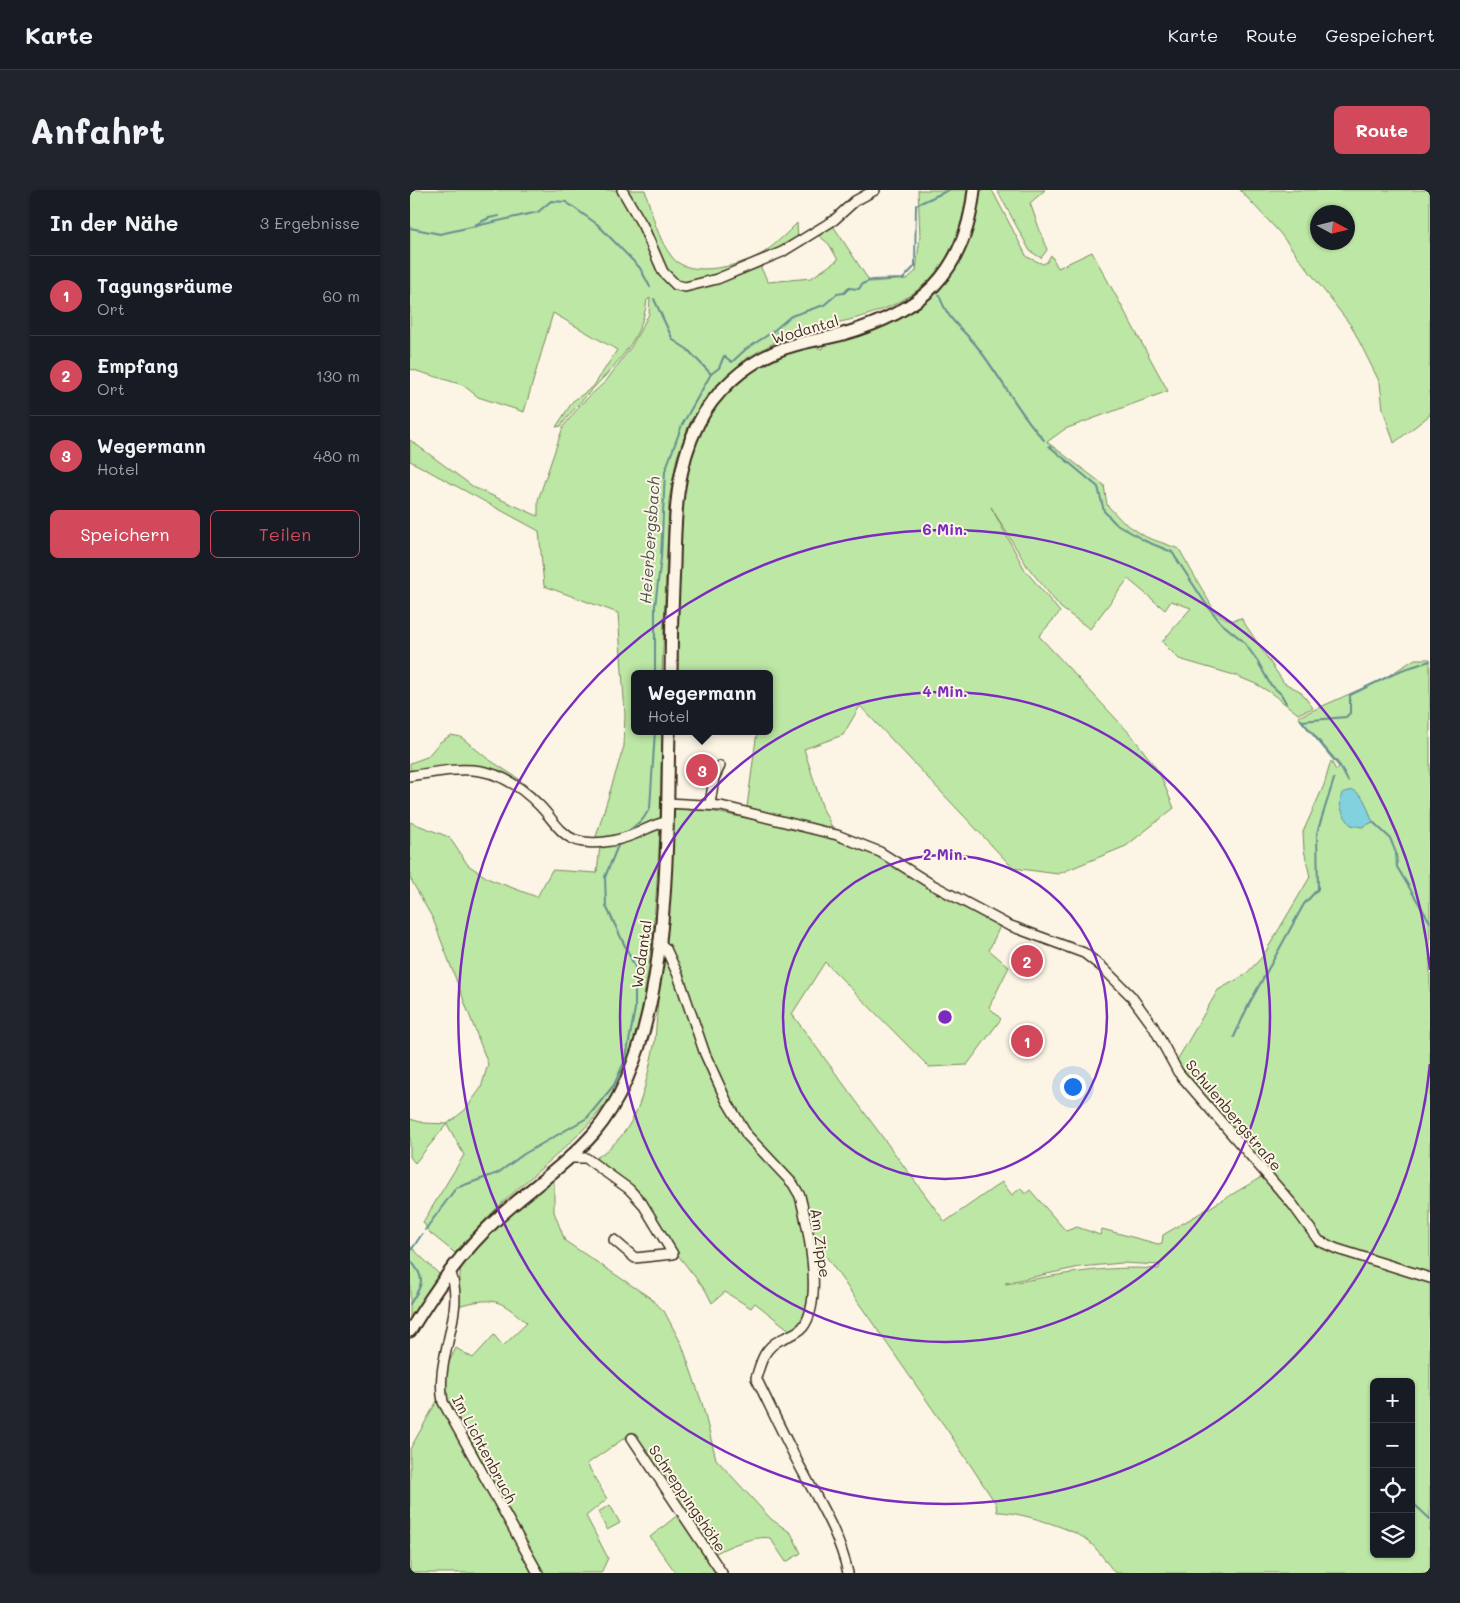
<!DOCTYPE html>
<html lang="de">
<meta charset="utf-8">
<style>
:root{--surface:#171b24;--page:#20242c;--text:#f1f3f6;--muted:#9ea1a6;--line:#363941;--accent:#d1495b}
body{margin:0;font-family:Mali,sans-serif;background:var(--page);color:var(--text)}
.controls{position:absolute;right:15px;bottom:15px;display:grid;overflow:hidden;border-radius:8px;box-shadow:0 1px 4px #0004}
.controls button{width:45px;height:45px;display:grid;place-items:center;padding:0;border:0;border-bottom:1px solid var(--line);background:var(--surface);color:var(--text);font:25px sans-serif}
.compass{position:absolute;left:900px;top:15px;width:45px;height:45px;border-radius:50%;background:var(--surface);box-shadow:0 1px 4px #0004;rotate:97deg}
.you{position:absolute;left:662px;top:896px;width:18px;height:18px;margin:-12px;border:4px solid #fff;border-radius:50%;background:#1a73e8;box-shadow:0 0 0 8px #1a73e833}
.badge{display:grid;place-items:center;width:32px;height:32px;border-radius:50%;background:var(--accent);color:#fff;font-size:16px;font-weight:700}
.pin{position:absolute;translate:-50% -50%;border:2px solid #fff;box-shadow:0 1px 5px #0006}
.popup{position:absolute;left:221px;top:480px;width:142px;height:65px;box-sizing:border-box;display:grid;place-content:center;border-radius:8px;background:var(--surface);filter:drop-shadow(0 1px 4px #0005);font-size:16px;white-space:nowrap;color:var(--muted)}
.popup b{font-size:19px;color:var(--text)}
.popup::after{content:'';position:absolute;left:50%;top:100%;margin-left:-10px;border:10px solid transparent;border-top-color:var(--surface)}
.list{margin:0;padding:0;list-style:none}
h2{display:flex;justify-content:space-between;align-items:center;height:65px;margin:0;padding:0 20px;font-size:21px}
h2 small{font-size:16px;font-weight:400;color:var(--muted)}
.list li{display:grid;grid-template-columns:32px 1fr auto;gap:15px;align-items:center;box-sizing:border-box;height:80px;padding:0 20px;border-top:1px solid var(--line)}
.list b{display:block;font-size:19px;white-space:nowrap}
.list p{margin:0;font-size:16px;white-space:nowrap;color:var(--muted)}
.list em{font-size:16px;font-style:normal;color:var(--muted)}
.actions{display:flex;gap:10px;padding:15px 20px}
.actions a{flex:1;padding:11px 0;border:1px solid var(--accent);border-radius:8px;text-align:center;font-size:18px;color:var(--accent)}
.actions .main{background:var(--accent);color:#fff}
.icon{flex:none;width:28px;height:28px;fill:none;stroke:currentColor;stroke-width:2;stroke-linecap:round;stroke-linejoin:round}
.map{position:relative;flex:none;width:1020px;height:1383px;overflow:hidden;border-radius:8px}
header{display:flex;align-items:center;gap:30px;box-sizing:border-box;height:70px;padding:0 25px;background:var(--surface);border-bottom:1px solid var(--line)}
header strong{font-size:24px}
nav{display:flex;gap:28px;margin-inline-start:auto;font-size:18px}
.intro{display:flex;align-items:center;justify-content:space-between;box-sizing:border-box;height:120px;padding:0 30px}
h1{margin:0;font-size:35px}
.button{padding:12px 22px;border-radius:8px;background:var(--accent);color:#fff;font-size:18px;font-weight:700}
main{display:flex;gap:30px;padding:0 30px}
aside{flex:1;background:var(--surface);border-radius:8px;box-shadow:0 1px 4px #0004}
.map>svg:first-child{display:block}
.green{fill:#bce7a4;stroke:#7c8861;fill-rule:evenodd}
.water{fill:#82d1df;stroke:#668e92}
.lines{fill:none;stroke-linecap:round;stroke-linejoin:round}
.stream{stroke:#668e92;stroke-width:2}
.minor-casing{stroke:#3b2a1e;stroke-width:12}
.secondary-casing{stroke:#3b2a1e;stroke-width:15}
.minor{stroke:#fcf5e5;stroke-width:9}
.secondary{stroke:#fcf5e5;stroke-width:11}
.ring{fill:none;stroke:#7b2cbf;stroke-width:2.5}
.labels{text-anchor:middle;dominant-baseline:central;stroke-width:4;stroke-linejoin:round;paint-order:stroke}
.street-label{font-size:15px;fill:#3b2a1e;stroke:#fcf5e5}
.water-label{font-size:16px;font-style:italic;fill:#4d544e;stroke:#fcf5e5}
.centre{fill:#7b2cbf;stroke:#fcf5e5;stroke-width:2.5}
.ring-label{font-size:15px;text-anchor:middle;font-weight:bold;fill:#7b2cbf;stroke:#fcf5e5;stroke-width:4;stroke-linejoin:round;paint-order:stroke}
</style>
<header>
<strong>Karte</strong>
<nav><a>Karte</a><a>Route</a><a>Gespeichert</a></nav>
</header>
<div class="intro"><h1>Anfahrt</h1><a class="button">Route</a></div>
<main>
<aside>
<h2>In der Nähe<small>3 Ergebnisse</small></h2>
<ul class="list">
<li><span class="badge">1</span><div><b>Tagungsräume</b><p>Ort</p></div><em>60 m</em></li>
<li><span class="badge">2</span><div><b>Empfang</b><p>Ort</p></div><em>130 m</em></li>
<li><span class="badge">3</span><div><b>Wegermann</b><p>Hotel</p></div><em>480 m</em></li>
</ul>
<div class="actions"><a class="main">Speichern</a><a>Teilen</a></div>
</aside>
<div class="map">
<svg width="1020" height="1383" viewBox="0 0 1020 1383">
<rect width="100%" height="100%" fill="#fcf5e5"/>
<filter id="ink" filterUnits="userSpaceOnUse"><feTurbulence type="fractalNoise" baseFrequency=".02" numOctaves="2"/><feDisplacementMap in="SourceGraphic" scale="10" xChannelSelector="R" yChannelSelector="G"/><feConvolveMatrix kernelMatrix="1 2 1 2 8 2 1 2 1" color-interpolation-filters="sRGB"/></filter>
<g filter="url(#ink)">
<g class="green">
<path d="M0 0H235C242 23 247 48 262 67 279 90 336 75 356 61 367 53 377 43 387 33L388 51 359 67 269 98 349 74 358 92 401 88 428 70 419 54 408 45 422 34 460 92 497 89 506 81 510 46 508 0H557C544 114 465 130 366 142L367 151 334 170 302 201 281 230 267 267 259 310 252 484H224V541H252L250 630 226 641 185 650 214 556 215 524 208 423 134 396 129 341 0 271V250L65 298 128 326V310L153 237 171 214 196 191 221 157 239 124 240 108 237 110C231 164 180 194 151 236L146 237 163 211 183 197 207 160 143 123 114 222 68 207 53 195 0 179Z"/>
<path d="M569 0H581L583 2 617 67 633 74 637 72 641 65 648 78 682 62 758 201 655 239 637 252 694 295 697 315 713 332 736 347 769 359 805 422 820 431 831 428 874 493 890 501 903 518 888 524 861 503 846 494 824 485 769 469 752 452 781 418 761 411 755 420 718 389 680 439 651 418 617 376 581 317 615 380 650 422 629 446 723 547 749 582 764 618 716 656 648 684 603 678 450 516 433 545 394 559 413 619 425 643 395 632 337 617 347 541H360V484H267C268 406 258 285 302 219 313 201 331 187 348 175 366 163 391 152 412 159L415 153C512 129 554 104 569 0Z"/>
<polygon points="587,0 635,0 620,13 637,60 631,68 620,61"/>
<path d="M830 0H1020V225L984 253 973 219 970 193 942 137 869 42ZM908 22H938V52H908Z"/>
<path d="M1005 469H1020V1383H705C696 1372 688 1359 677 1350 662 1338 606 1321 587 1322L586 1314 538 1241 397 1039C400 1067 412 1125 382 1142L345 1113 341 1118 315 1102 302 1113 296 1101 264 1060 233 1011 183 970C230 941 234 901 245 851L262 619 300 621 427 646 453 656 591 734 579 760 599 777 579 817 591 829 557 875 519 877 415 772 382 824 535 1032 592 992 602 1005 611 998 615 1004 620 1000 656 1041 667 1037 690 1045 692 1039 748 1054 752 1053 753 1045 860 982 778 892 766 872 808 800 835 785 853 766 900 687 894 660 893 642 914 595 921 571 926 580 929 577 888 527 973 489ZM712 1073 750 1075 749 1079C695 1075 649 1085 596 1094L595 1093 670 1077ZM964 1192H1001V1364H964Z"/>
<polygon points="41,545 51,547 78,569 109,589 119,598 121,605 80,580 0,584 0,573 17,567 30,552"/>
<path d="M0 632 39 647 58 675 79 689 127 707 142 680 187 683 190 656 247 637 250 640C246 713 240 858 194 916 162 957 120 985 84 1021 70 1034 58 1049 45 1063L20 1043 13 1032 54 965 37 934 5 973 0 967V929L14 933 37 934 55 920 71 898 78 874 23 729 0 688Z"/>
<path d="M144 987V1022L155 1051 239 1107 254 1121 272 1155 292 1213 306 1269 361 1329 381 1343 391 1363 376 1372 360 1348C346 1345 314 1357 302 1366L223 1242 177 1274 197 1309 176 1326 198 1368 191 1383H131L34 1205 37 1176 46 1158 63 1168 84 1145 93 1156 117 1133C88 1108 84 1107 47 1116L51 1075 80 1041Z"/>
<polygon points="0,1056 29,1084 0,1129"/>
<polygon points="27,1211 124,1383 0,1383 0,1259"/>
<polygon points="200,1315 210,1333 197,1340 188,1322"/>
<polygon points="269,1324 309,1383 266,1383 240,1347"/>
</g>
<path class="water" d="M943 600C957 607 957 620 963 632L952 637 941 635C932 624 928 617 932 603Z"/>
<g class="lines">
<g class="stream">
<polyline points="66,37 65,35 79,28 89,26"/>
<polyline points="0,38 30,44 128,22 141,11 156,12 187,34 230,78 240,97"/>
<path d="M529 105C539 132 548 134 565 154 590 185 607 221 634 250"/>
<polyline points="244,109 263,150 277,159 301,184"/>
<polyline points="639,256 688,297 694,321 705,333 735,351 762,362 796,414 811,433 833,451 847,470 860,494 871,504 876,513"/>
<polyline points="245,484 245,416 251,368 255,281 272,235 301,184 309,178 314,166 322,172 336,159 361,143 381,126 414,115 427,104 434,103 439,98 449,99 452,94 462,90 493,89 505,76 506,15 539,0"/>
<polyline points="891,530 930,576 938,591"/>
<polyline points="892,531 936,527 940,523 940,505 992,480 1020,471"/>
<polyline points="963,632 980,648 986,663 987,677 1020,732"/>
<polyline points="220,640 233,629 240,618 245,541"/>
<polyline points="824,847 839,814 894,714 908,699 907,643 924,589"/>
<polyline points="15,1040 46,998 88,983 114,964 177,928 204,895 216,868 225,819 225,777 196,716 195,687 209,653"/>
<polyline points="0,1062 12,1044"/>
<path d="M0 1070C17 1089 12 1095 0 1114"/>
<polyline points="1001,1303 1005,1315 1020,1329"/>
<polyline points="1020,1340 1020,1342"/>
</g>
<g class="minor-casing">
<g id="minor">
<polyline points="212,0 233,36 253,82 266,95 275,97 307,89 372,62 424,30 445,11 465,0"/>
<path d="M0 586C56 577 86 571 130 616 141 627 150 644 165 650 183 656 208 651 225 644 235 640 246 633 257 632"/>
<polyline points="257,613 311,616 427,645 470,662 521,694 598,735 674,763 692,777 721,806 743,836 768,882 883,1015 909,1051 927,1059 1020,1088"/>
<polyline points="300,614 304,588 310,576"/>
<path d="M249 752 256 759 268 785 295 864 316 910 337 945 383 994 390 1006C398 1037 414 1110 393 1137 387 1144 377 1146 370 1150 354 1158 351 1172 346 1188 362 1220 377 1253 394 1284 412 1317 430 1347 438 1383"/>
<polyline points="159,968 176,968 219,999 232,1013 263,1064 225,1068 204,1050"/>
<path d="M40 1081C57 1122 24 1167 33 1212L128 1383"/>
<polyline points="222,1248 312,1383"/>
</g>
</g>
<g class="secondary-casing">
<g id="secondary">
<path d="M261 484C261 447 262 411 264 374 265 327 266 277 288 234 304 202 334 175 367 161 388 152 411 150 433 144 511 122 555 84 564 0"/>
<path d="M0 1141C25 1100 52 1061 88 1028 119 999 156 975 184 943 263 850 256 659 259 541"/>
</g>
</g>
<use href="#minor" class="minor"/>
<use href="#secondary" class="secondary"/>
</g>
</g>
<g class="ring">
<circle cx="535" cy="827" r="162"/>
<circle cx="535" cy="827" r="325"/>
<path d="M1020 874A487 487 0 1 1 1020 780"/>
</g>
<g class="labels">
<g class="street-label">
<text transform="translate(395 139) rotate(-16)">Wodantal</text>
<text transform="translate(231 764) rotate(-82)">Wodantal</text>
<text transform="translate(824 925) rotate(50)">Schulenbergstraße</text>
<text transform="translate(411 1053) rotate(82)">Am Zippe</text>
<text transform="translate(75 1259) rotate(62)">Im Lichtenbruch</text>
<text transform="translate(278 1308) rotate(56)">Schreppingshöhe</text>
</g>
<g class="water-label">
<text transform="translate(239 350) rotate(-86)">Heierbergsbach</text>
</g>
</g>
<circle cx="535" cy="827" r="8" class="centre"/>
<g class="ring-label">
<text x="535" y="345">6 Min.</text>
<text x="535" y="507">4 Min.</text>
<text x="535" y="670">2 Min.</text>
</g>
</svg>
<div class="controls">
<button>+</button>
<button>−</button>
<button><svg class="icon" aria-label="locate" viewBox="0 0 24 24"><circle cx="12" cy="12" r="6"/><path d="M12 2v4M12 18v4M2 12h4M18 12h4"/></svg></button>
<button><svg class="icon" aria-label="layers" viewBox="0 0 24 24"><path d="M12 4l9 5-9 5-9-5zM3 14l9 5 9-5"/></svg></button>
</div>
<svg class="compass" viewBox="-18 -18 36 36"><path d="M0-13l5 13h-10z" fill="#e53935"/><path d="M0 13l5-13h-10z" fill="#9ea1a6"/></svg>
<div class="you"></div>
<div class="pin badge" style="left:617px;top:851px">1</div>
<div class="pin badge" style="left:617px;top:771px">2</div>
<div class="pin badge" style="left:292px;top:580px">3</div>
<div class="popup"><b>Wegermann</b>Hotel</div>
</div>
</main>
